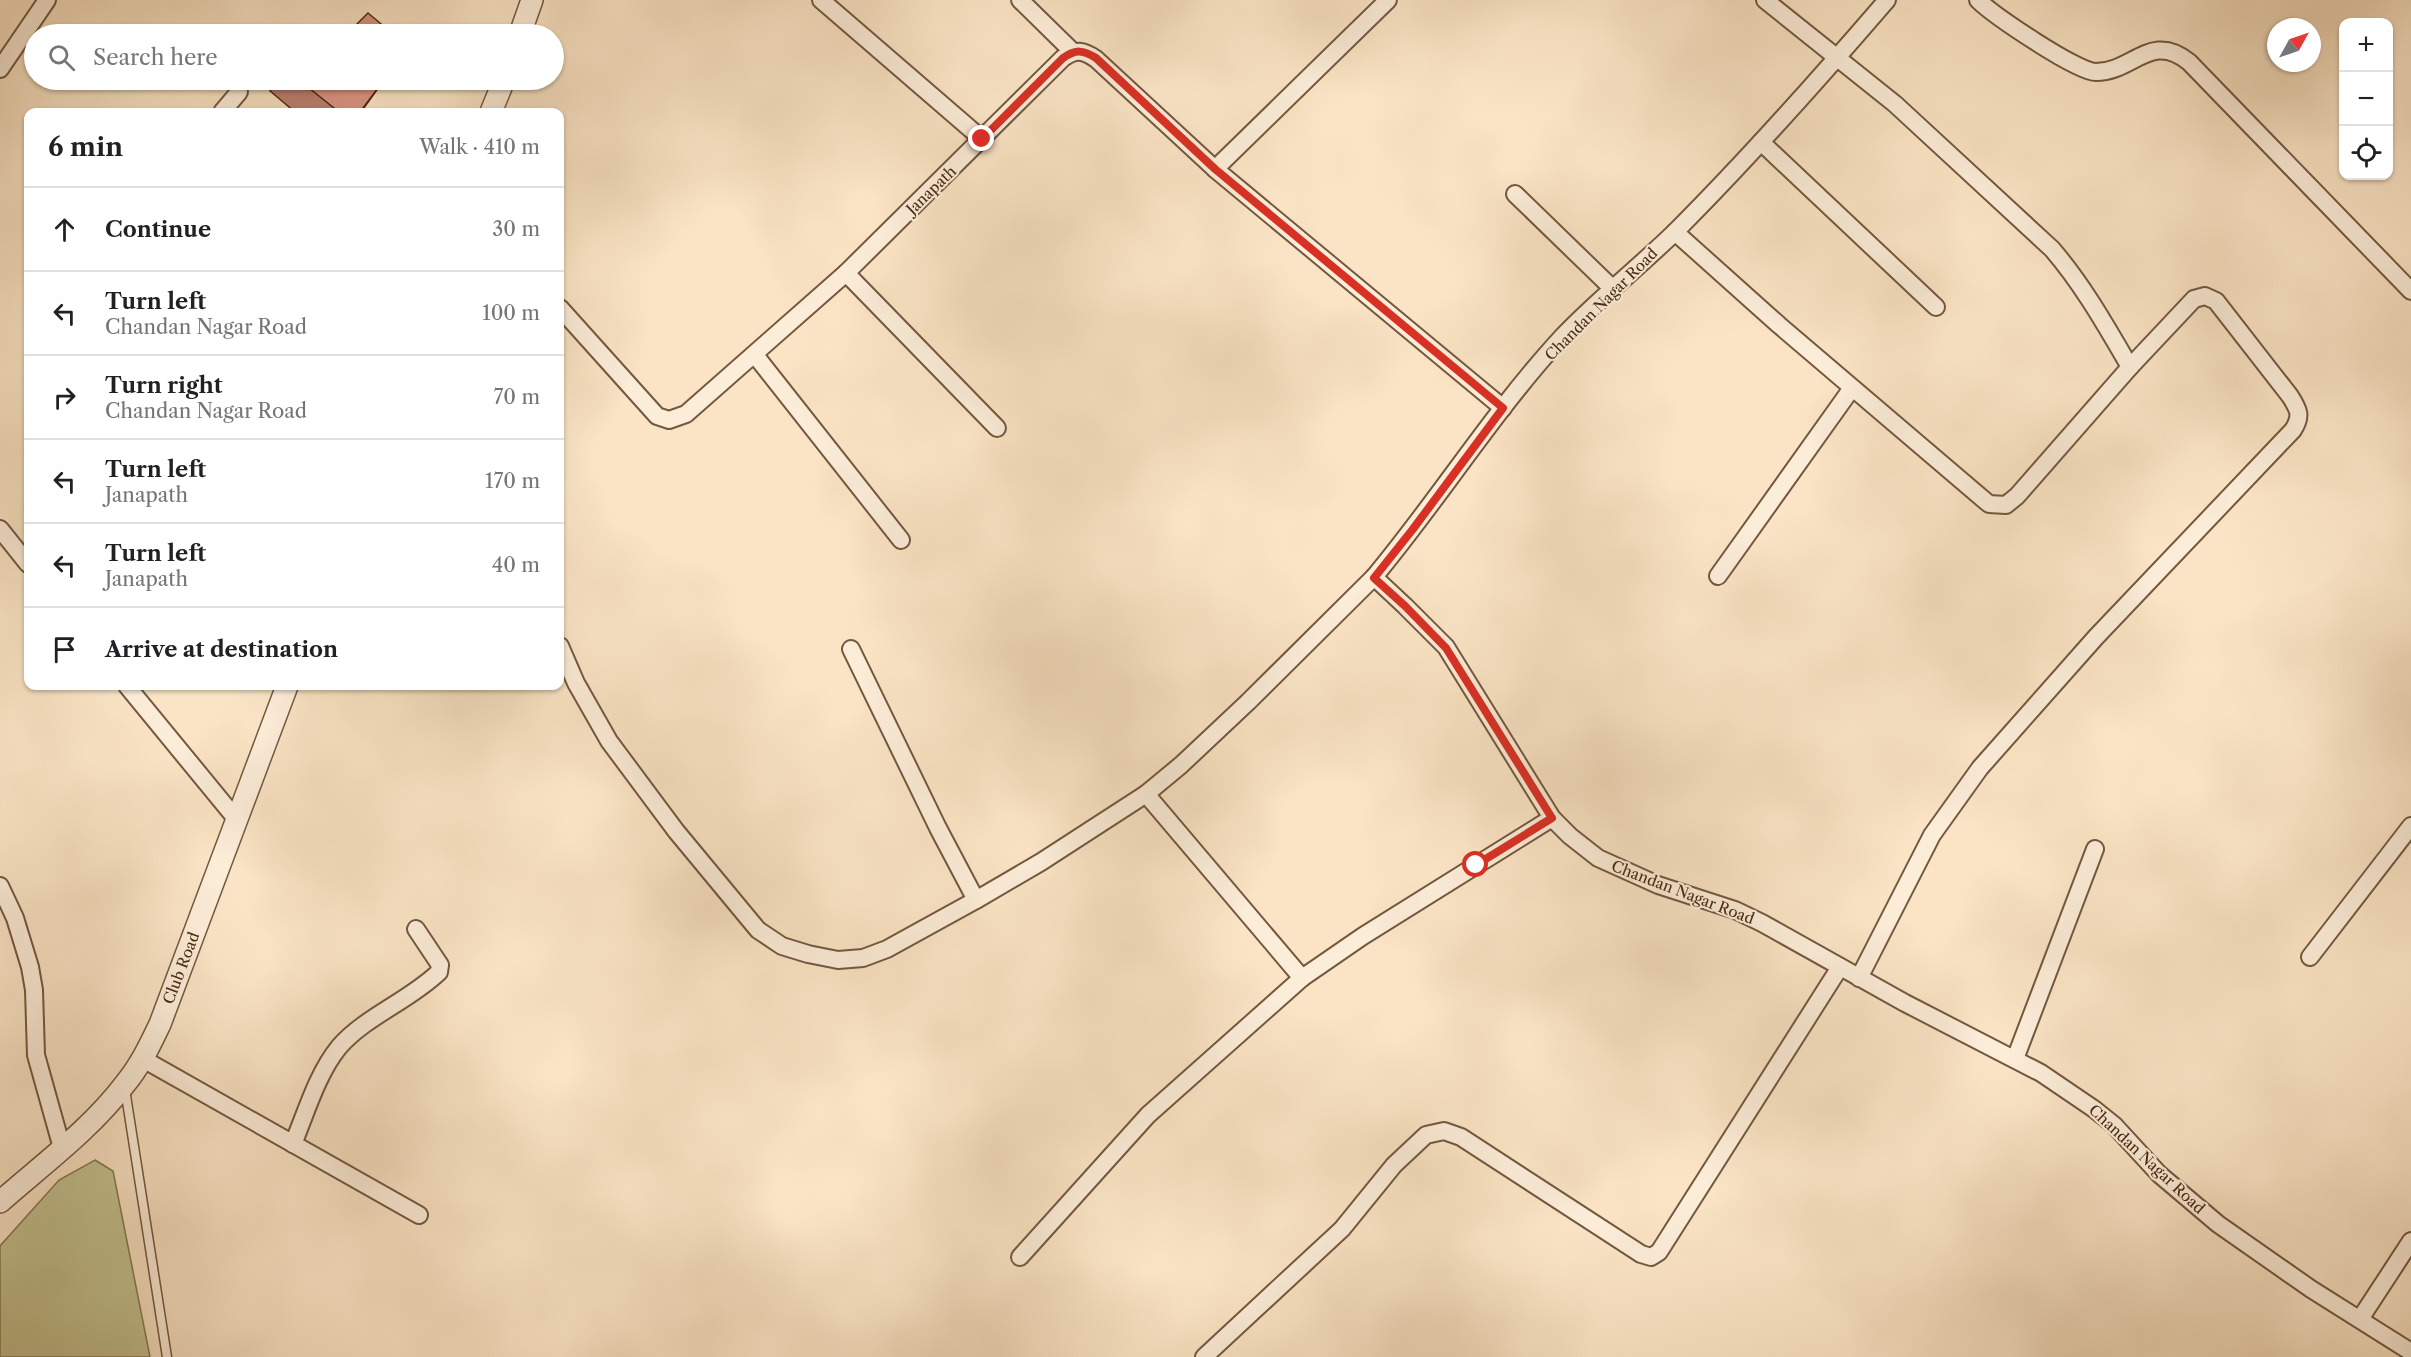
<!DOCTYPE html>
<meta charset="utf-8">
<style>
:root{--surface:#fff;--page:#f6f6f6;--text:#202124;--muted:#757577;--line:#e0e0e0}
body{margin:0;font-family:"Libre Caslon Text",serif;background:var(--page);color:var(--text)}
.controls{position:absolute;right:18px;top:18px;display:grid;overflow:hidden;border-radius:12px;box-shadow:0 2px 4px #0004}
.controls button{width:54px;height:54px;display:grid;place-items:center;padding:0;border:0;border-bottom:2px solid var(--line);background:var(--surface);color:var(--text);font:30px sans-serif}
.compass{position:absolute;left:2267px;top:18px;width:54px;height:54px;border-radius:50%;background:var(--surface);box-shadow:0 2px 4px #0004;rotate:50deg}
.stop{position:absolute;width:18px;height:18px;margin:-14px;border:4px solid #d93025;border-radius:50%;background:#fff}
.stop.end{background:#d93025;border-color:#fff;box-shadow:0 2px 6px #0008}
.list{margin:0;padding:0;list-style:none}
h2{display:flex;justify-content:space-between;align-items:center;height:78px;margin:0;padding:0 24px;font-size:26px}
h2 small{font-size:20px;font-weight:400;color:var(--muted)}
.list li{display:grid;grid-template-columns:39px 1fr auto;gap:18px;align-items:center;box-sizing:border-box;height:84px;padding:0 24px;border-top:2px solid var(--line)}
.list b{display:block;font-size:22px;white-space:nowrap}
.list p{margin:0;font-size:20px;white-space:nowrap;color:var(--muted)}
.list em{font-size:20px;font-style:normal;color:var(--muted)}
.icon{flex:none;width:33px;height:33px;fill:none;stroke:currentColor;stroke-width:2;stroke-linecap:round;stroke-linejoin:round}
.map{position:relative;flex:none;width:2411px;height:1357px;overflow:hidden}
.search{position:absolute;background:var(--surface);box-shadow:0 2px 4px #0004;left:24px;top:24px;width:540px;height:66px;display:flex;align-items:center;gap:15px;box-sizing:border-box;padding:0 21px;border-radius:33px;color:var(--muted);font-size:22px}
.panel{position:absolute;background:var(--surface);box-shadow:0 2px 4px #0004;left:24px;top:108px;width:540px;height:582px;border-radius:12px}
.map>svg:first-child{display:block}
.green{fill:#c3c291;stroke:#857651;stroke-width:1.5}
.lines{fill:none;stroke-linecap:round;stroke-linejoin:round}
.service-casing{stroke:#74583e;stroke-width:11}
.minor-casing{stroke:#74583e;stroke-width:20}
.tertiary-casing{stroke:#74583e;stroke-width:24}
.service{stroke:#fcedd9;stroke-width:8}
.minor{stroke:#fcedd9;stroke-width:16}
.tertiary{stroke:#fcedd9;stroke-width:21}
.wall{fill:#bb8072;stroke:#472911;stroke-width:1.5}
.building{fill:#d99584;stroke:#472911;stroke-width:1.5}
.route{stroke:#d93025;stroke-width:8}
.labels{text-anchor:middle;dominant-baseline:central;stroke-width:4.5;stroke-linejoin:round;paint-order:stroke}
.street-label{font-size:15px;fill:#472911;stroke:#fcedd9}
</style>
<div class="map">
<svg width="2411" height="1357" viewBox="0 0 2411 1357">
<rect width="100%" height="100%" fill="#fae4c5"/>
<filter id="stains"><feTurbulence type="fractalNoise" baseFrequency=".00333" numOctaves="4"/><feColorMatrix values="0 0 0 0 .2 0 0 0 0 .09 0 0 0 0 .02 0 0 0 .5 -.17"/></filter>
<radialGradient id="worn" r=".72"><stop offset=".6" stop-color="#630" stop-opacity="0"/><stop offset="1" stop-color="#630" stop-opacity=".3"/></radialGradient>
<polygon class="green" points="95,1160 113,1171 150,1357 0,1357 0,1246 59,1180"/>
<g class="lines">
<g class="service-casing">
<polyline id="service" points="125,1089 167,1357"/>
</g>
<g class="minor-casing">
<g id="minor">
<polyline points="821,0 982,139"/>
<polyline points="1020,0 1073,52"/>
<path d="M1887 0C1819 79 1749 158 1675 232 1638 268 1597 300 1562 337 1493 412 1439 499 1374 577L1405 606 1446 647 1552 818 1570 836 1598 858 1658 885 1735 910 1762 923 1905 1003 2041 1073 2094 1109 2114 1125 2159 1174 2218 1224 2311 1289 2411 1352"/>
<path d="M1978 0C1993 15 2077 72 2096 72 2133 72 2151 31 2189 62L2411 291"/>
<polyline points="0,69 47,0"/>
<polyline points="222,112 239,92"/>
<polyline points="1761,142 1936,307"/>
<polyline points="1215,169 1388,0"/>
<polyline points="1515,194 1613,289"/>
<path d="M1675 232 1779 325 1989 504 2006 505 2017 496 2130 367C2106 326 2083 285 2052 249L1895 104 1765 0"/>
<polyline points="846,273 997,428"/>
<path d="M560 308 657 416 669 420 686 414 846 273 1063 58C1076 49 1083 50 1096 59L1215 169 1503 408"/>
<polyline points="755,355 901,540"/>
<polyline points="0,529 28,564"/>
<polyline points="1718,576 1852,388"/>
<polyline points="560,646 576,683 609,741 676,831 758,930 782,946 808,954 838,960 863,958 887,949 976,900 1041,862 1146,794 1181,765 1248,702 1374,577"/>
<polyline points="851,649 938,828 976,900"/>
<polyline points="127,686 237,820"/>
<polyline points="1146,794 1302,978"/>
<polyline points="0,886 15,918 30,967 34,990 36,1055 62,1148"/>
<polyline points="2310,957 2411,826"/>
<path d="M1859 978 1932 835 1980 768 2096 637 2293 430C2302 416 2299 410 2290 396L2216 301 2205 296 2194 299 2130 367"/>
<polyline points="143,1059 419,1215"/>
<polyline points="2015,1059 2095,849"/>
<path d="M293 1144C306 1113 317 1074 339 1047 366 1016 409 1001 439 972L440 965 416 929"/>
<polyline points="1020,1257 1148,1115 1302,978 1363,936 1552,818"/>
<polyline points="2360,1319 2411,1241"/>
<polyline points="1204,1357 1342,1229 1394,1165 1426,1135 1444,1131 1461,1137 1641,1254 1651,1257 1659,1252 1840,967"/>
</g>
</g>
<g class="tertiary-casing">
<g id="tertiary">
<polyline points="520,34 532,0"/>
<polyline points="491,112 504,80"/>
<path d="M0 1202C42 1165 91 1129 125 1084 140 1066 150 1045 160 1024L287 686"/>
</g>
</g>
<use href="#service" class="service"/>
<use href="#minor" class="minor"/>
<use href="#tertiary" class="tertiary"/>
</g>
<polygon class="wall" points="278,80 384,80 361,112 295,112 270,91"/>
<g class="building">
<polygon points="368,13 393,34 347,34"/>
<polygon points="299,80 384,80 360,112 339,112"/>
</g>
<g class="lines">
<path class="route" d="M982 139 1063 58C1076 49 1083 50 1096 58L1215 169 1503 408 1413 529 1374 578 1405 606 1446 648 1552 818 1476 865"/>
</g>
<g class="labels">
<g class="street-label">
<text transform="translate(931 190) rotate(-44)">Janapath</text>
<text transform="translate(1601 304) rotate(-45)">Chandan Nagar Road</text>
<text transform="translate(1683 892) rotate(21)">Chandan Nagar Road</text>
<text transform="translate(181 968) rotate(-69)">Club Road</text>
<text transform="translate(2147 1159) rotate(43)">Chandan Nagar Road</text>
</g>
</g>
<rect width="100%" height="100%" filter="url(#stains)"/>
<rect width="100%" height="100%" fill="url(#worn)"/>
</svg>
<div class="controls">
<button>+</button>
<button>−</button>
<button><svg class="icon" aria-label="locate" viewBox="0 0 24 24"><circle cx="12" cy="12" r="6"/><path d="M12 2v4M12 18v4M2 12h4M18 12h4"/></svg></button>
</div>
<svg class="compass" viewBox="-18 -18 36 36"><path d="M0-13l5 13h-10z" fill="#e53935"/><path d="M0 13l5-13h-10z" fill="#757577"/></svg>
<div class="stop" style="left:1476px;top:865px"></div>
<div class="stop end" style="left:982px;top:139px"></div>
<div class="search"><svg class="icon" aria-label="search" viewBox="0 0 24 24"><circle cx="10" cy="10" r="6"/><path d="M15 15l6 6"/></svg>Search here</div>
<section class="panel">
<h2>6 min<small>Walk · 410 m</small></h2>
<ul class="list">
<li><svg class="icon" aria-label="ahead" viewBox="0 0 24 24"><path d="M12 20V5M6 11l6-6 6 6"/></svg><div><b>Continue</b></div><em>30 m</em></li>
<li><svg class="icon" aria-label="left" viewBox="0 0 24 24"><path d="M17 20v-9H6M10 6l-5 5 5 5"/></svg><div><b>Turn left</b><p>Chandan Nagar Road</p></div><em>100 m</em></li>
<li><svg class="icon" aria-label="right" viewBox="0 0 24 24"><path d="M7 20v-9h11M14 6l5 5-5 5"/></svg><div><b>Turn right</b><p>Chandan Nagar Road</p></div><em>70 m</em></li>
<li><svg class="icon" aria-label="left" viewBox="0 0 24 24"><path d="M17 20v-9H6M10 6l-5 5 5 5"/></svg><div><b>Turn left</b><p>Janapath</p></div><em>170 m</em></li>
<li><svg class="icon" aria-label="left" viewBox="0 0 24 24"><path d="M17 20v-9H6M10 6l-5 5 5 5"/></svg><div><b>Turn left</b><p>Janapath</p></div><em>40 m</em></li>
<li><svg class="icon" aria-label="arrive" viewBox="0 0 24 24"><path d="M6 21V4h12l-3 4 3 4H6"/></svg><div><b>Arrive at destination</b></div></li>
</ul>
</section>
</div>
